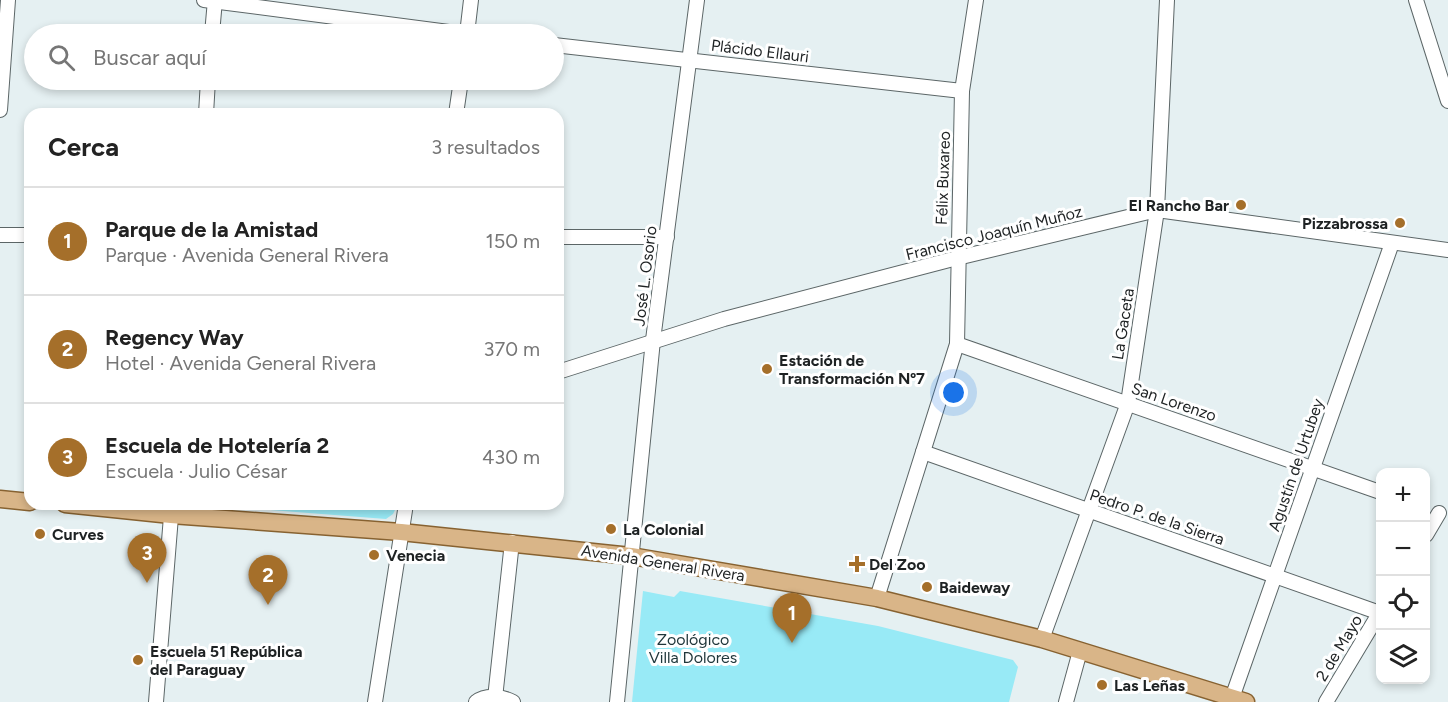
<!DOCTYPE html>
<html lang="es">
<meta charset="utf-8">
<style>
:root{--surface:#fff;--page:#f6f6f6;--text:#222;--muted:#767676;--line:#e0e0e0;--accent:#a56f2a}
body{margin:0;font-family:Figtree,sans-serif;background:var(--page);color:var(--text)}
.controls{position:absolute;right:18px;bottom:18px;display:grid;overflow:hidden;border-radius:12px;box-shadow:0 3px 9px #0003}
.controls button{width:54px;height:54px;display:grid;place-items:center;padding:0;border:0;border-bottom:2px solid var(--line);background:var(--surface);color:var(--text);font:30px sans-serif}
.you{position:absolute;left:954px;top:393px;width:21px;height:21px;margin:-15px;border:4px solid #fff;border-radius:50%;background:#1a73e8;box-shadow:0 0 0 9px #1a73e833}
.badge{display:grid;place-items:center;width:39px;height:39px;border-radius:50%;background:var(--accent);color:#fff;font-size:20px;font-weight:700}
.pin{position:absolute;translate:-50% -50px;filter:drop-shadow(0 2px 3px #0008)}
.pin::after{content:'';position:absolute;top:32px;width:21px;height:18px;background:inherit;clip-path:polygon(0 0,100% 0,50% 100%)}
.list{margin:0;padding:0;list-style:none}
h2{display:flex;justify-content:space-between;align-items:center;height:78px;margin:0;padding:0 24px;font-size:26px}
h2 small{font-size:20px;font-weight:400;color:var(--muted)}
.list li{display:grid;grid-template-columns:39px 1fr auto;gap:18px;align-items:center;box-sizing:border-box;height:108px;padding:0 24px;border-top:2px solid var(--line)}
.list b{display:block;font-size:22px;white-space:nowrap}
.list p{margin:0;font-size:20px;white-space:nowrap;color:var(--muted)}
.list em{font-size:20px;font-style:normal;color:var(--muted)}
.icon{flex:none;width:33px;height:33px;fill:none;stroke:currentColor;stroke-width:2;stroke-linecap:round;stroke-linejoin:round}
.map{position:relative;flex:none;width:1448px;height:702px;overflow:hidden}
.search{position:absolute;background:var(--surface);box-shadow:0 3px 9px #0003;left:24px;top:24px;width:540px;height:66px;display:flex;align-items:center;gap:15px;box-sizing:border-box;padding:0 21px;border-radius:33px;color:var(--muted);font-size:22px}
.panel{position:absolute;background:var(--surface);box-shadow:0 3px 9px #0003;left:24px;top:108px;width:540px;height:402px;border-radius:18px}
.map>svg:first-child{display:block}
.green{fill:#98eaf6}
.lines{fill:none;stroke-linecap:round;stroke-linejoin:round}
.minor-casing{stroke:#5c6667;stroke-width:16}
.major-casing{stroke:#876231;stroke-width:19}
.minor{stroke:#fff;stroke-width:14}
.major{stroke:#d9b588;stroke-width:16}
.poi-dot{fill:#a56f2a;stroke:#fff;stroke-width:2}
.labels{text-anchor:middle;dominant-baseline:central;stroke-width:6;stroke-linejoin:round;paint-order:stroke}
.street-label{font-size:16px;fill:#1e2223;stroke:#fff}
.poi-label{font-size:16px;font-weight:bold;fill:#1e2223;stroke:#fff;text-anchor:start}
.park-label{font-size:16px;fill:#20373b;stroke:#fff}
</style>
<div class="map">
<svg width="1448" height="702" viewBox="0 0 1448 702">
<rect width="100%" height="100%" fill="#e5f0f2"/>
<g class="green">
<polygon points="192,504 398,504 393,514 386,519"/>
<polygon points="643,591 674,597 680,591 878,626 1013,660 1018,667 1009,702 632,702"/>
</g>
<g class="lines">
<g class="minor-casing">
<g id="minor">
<polyline points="204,0 464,34"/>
<polyline points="1416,0 1448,101"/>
<polyline points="212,34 215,0"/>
<polyline points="467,34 471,0"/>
<polyline points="554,45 962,91"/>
<polyline points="0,110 8,0"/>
<polyline points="206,114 208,80"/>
<polyline points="456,114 461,80"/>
<polyline points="0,235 30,235"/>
<polyline points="558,237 667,237"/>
<polyline points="957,344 1380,492"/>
<polyline points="558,372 724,319 957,258 1157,210 1448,250"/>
<polyline points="923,452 1380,613"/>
<polyline points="1426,535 1439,513"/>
<polyline points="877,598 957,344 962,91 976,0"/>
<polyline points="1042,639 1128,403 1157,210 1167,0"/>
<polyline points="495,698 512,542"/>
<polyline points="1232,698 1392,243"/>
<polyline points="156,702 172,504"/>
<polyline points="375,702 406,504"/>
<path d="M476 702C486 694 502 696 513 702"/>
<polyline points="617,702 653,340 697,0"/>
<polyline points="1066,702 1080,651"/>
<polyline points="1326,702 1380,612"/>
</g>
</g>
<g class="major-casing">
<g id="major">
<polyline points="0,499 30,502"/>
<polyline points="65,504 171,515 401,532 631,556 877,598 1042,639 1246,702"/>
</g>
</g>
<use href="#minor" class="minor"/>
<use href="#major" class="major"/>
</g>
<g class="poi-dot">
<circle cx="1241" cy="205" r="6"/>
<circle cx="1400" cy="223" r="6"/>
<circle cx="767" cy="369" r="6"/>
<circle cx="611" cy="529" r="6"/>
<circle cx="40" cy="534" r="6"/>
<circle cx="374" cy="555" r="6"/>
<path d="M854 555h6v6h6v6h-6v6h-6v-6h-6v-6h6z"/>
<circle cx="927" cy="587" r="6"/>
<circle cx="138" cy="660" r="6"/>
<circle cx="1102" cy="685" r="6"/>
</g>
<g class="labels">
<g class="street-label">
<text transform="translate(760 51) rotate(7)">Plácido Ellauri</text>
<text transform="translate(943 178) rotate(-88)">Félix Buxareo</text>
<text transform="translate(994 233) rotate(-14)">Francisco Joaquín Muñoz</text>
<text transform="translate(645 276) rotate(-83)">José L. Osorio</text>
<text transform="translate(1123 324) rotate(-81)">La Gaceta</text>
<text transform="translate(1174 402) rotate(19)">San Lorenzo</text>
<text transform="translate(1296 465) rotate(-71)">Agustín de Urtubey</text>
<text transform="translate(1157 517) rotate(19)">Pedro P. de la Sierra</text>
<text transform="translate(663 563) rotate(9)">Avenida General Rivera</text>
<text transform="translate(1339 648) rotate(-59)">2 de Mayo</text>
</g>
<g class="poi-label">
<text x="1229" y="205" text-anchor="end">El Rancho Bar</text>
<text x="1388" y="223" text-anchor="end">Pizzabrossa</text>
<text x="779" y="360">Estación de<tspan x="779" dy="18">Transformación Nº7</tspan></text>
<text x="623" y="529">La Colonial</text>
<text x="52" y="534">Curves</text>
<text x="386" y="555">Venecia</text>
<text x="869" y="564">Del Zoo</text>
<text x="939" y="587">Baideway</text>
<text x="150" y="651">Escuela 51 República<tspan x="150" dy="18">del Paraguay</tspan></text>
<text x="1114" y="685">Las Leñas</text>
</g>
<g class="park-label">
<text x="693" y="639">Zoológico<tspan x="693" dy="18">Villa Dolores</tspan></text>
</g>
</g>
</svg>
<div class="controls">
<button>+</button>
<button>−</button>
<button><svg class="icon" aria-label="locate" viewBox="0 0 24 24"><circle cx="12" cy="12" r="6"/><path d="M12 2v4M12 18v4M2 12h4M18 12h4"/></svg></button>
<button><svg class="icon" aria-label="layers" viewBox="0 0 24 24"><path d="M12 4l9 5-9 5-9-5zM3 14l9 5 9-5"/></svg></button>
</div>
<div class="you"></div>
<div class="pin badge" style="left:792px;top:643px">1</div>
<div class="pin badge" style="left:268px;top:605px">2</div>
<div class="pin badge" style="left:147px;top:583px">3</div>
<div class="search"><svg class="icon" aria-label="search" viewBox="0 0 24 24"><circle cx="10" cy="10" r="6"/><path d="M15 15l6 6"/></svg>Buscar aquí</div>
<section class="panel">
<h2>Cerca<small>3 resultados</small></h2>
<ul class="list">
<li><span class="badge">1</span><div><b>Parque de la Amistad</b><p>Parque · Avenida General Rivera</p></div><em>150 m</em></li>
<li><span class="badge">2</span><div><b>Regency Way</b><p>Hotel · Avenida General Rivera</p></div><em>370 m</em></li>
<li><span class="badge">3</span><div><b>Escuela de Hotelería 2</b><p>Escuela · Julio César</p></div><em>430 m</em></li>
</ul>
</section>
</div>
